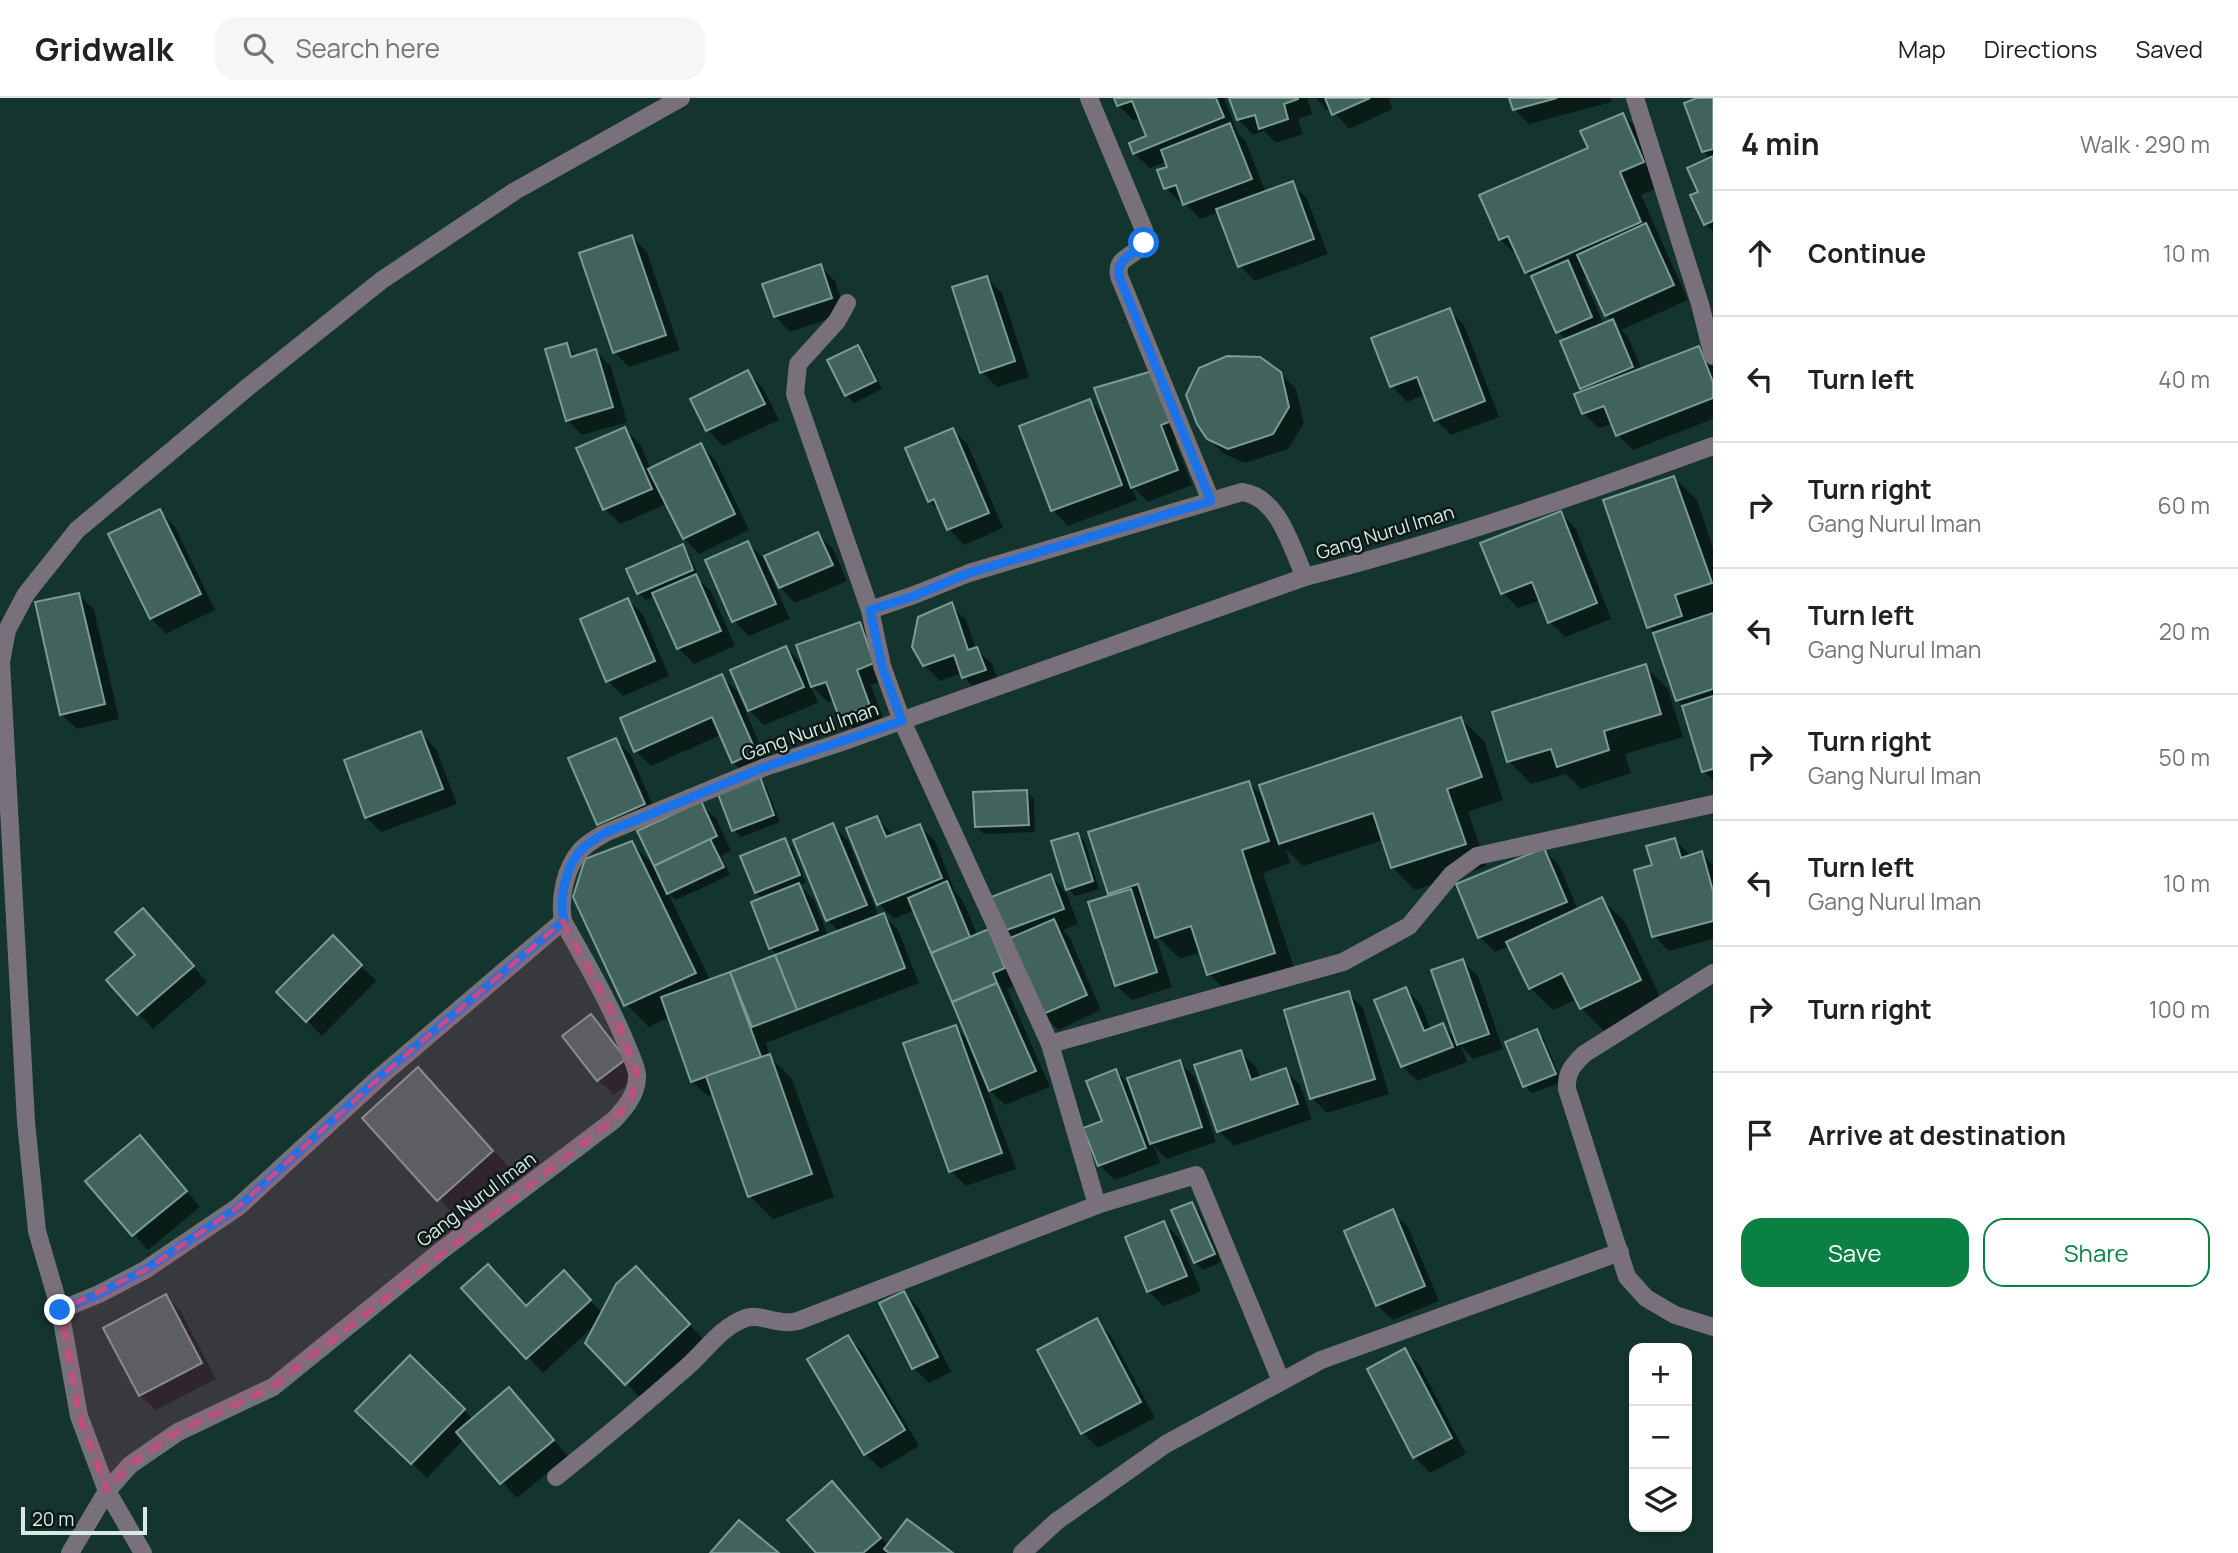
<!DOCTYPE html>
<meta charset="utf-8">
<style>
:root{--surface:#fff;--page:#f6f6f6;--text:#202124;--muted:#757577;--line:#e0e0e0;--accent:#0b8043}
body{margin:0;font-family:Manrope,sans-serif;background:var(--page);color:var(--text)}
.controls{position:absolute;right:21px;bottom:21px;display:grid;overflow:hidden;border-radius:14px;box-shadow:0 2px 5px #0004}
.controls button{width:63px;height:63px;display:grid;place-items:center;padding:0;border:0;border-bottom:2px solid var(--line);background:var(--surface);color:var(--text);font:35px sans-serif}
.scale{position:absolute;left:21px;bottom:18px;width:126px;box-sizing:border-box;padding-left:7px;border:4px solid #d8eae5;border-top:0;font-size:19px;line-height:24px;white-space:nowrap;color:#d8eae5;-webkit-text-stroke:5px #0c1917;paint-order:stroke}
.stop{position:absolute;width:21px;height:21px;margin:-16px;border:5px solid #1a73e8;border-radius:50%;background:#fff}
.stop.end{background:#1a73e8;border-color:#fff;box-shadow:0 2px 7px #0008}
.list{margin:0;padding:0;list-style:none}
h2{display:flex;justify-content:space-between;align-items:center;height:91px;margin:0;padding:0 28px;font-size:30px}
h2 small{font-size:23px;font-weight:400;color:var(--muted)}
.list li{display:grid;grid-template-columns:46px 1fr auto;gap:21px;align-items:center;box-sizing:border-box;height:126px;padding:0 28px;border-top:2px solid var(--line)}
.list b{display:block;font-size:26px;white-space:nowrap}
.list p{margin:0;font-size:23px;white-space:nowrap;color:var(--muted)}
.list em{font-size:23px;font-style:normal;color:var(--muted)}
.actions{display:flex;gap:14px;padding:21px 28px}
.actions a{flex:1;padding:16px 0;border:2px solid var(--accent);border-radius:21px;text-align:center;font-size:24px;color:var(--accent)}
.actions .main{background:var(--accent);color:#fff}
.icon{flex:none;width:38px;height:38px;fill:none;stroke:currentColor;stroke-width:2;stroke-linecap:round;stroke-linejoin:round}
.map{position:relative;flex:none;width:1713px;height:1455px;overflow:hidden}
header{display:flex;align-items:center;gap:42px;box-sizing:border-box;height:98px;padding:0 35px;background:var(--surface);border-bottom:2px solid var(--line)}
header strong{font-size:33px}
nav{display:flex;gap:38px;margin-inline-start:auto;font-size:24px}
.search{width:490px;height:63px;background:var(--page);display:flex;align-items:center;gap:18px;box-sizing:border-box;padding:0 24px;border-radius:21px;color:var(--muted);font-size:26px}
main{display:flex}
aside{flex:1;background:var(--surface)}
.map>svg:first-child{display:block}
.shadow{fill:#0007;fill-rule:evenodd}
.building{fill:#42635c;stroke:#799c94;stroke-width:2}
.lines{fill:none;stroke-linecap:round;stroke-linejoin:round}
.minor{stroke:#78717c;stroke-width:18}
.route{stroke:#1a73e8;stroke-width:9}
.marked{fill:#c84c7e;fill-opacity:0.2;stroke:#c84c7e;stroke-width:5;stroke-dasharray:14 9;stroke-linejoin:round}
.labels{text-anchor:middle;dominant-baseline:central;stroke-width:5;stroke-linejoin:round;paint-order:stroke}
.street-label{font-size:19px;fill:#d8eae5;stroke:#0c1917}
</style>
<header>
<strong>Gridwalk</strong>
<div class="search"><svg class="icon" aria-label="search" viewBox="0 0 24 24"><circle cx="10" cy="10" r="6"/><path d="M15 15l6 6"/></svg>Search here</div>
<nav><a>Map</a><a>Directions</a><a>Saved</a></nav>
</header>
<main>
<div class="map">
<svg width="1713" height="1455" viewBox="0 0 1713 1455">
<rect width="100%" height="100%" fill="#14352e"/>
<g class="shadow">
<polygon points="1116,0 1224,0 1238,36 1245,42 1266,95 1292,85 1307,101 1328,156 1255,183 1240,168 1219,114 1200,121 1184,104 1181,105 1166,90 1170,70 1167,63 1150,70 1134,55 1148,39 1140,20 1134,23 1118,7"/>
<polygon points="1231,0 1307,0 1312,16 1298,21 1303,36 1276,45 1264,33 1253,37 1238,21"/>
<polygon points="1316,0 1388,0 1393,11 1349,31 1331,11 1328,13"/>
<polygon points="1511,0 1611,0 1612,4 1529,26 1514,11"/>
<polygon points="1702,0 1713,0 1713,133 1705,126 1700,95 1711,61 1704,54 1686,6"/>
<path d="M1623 17 1646 39 1666 86 1641 97 1688 202 1621 232 1628 239 1642 272 1698 250 1713 264V321L1633 352 1618 337 1613 325 1599 330 1583 315 1585 294 1581 290 1566 242 1558 234 1535 183 1526 174 1521 162 1500 141ZM1589 179 1607 217 1613 223 1604 227 1584 181Z"/>
<polygon points="632,139 647,154 680,252 629,269 614,254"/>
<polygon points="820,168 835,183 846,215 790,234 775,218"/>
<polygon points="987,180 1002,195 1029,279 997,289 982,274"/>
<polygon points="1449,212 1464,227 1499,319 1451,337 1436,322 1426,296 1407,304 1392,288"/>
<polygon points="566,247 578,259 596,253 611,269 627,324 582,337 567,322"/>
<polygon points="857,249 865,256 882,291 854,305 847,297 829,263"/>
<polygon points="1156,274 1188,337 1175,343 1192,387 1148,404 1131,387 1137,402 1068,428 1053,412 1090,303 1107,320"/>
<polygon points="748,275 763,290 779,322 723,348 708,332 693,301"/>
<polygon points="1280,275 1296,291 1304,325 1288,351 1245,365 1224,356 1208,340"/>
<polygon points="625,331 640,346 651,371 700,347 716,363 749,432 699,456 684,440 667,406 620,426 605,411"/>
<polygon points="953,332 968,347 1003,430 964,447 949,431 942,415 929,403"/>
<polygon points="1674,380 1697,402 1713,450 1713,682 1704,673 1685,610 1677,602 1657,537 1649,529"/>
<polygon points="160,413 175,429 215,512 166,536 151,520"/>
<polygon points="1561,415 1576,431 1611,521 1565,539 1550,524 1541,502 1518,510 1503,495"/>
<polygon points="818,436 833,451 847,483 795,505 780,489"/>
<polygon points="748,445 769,466 766,467 790,521 749,538 734,523"/>
<polygon points="682,448 689,456 699,479 697,480 711,493 735,548 694,566 678,550 655,498 646,502 639,495"/>
<polygon points="79,497 94,512 119,621 77,631 61,616"/>
<polygon points="628,502 643,517 669,578 623,598 608,583"/>
<polygon points="951,507 966,522 976,551 992,566 1000,588 979,595 964,579 962,575 940,583 924,567"/>
<path d="M859 526 875 541 889 581 871 587 884 623 856 633 840 618 833 602 828 604 810 586 818 605 764 627 749 612 786 550 807 571ZM834 580 835 583 819 589V585Z"/>
<polygon points="1645,568 1668,591 1683,639 1625,656 1631,675 1581,691 1566,676 1531,686 1509,663"/>
<polygon points="721,578 737,593 770,670 748,679 733,664 721,637 651,668 636,653"/>
<polygon points="1461,621 1484,643 1503,702 1468,714 1487,768 1415,792 1392,769 1383,742 1303,768 1286,751 1290,765 1263,775 1297,878 1231,898 1209,876 1202,854 1180,861 1155,836 1172,889 1132,902 1116,887 1113,799 1109,795 1249,685 1266,702"/>
<polygon points="421,635 436,651 457,706 381,734 366,719"/>
<polygon points="616,642 631,657 660,724 700,705 716,720 731,753 721,758 730,777 676,802 668,795 710,882 777,857 771,850 753,805 763,801 756,794 784,742 792,749 806,785 799,787 814,802 828,838 839,834 828,822 795,743 833,727 848,743 879,819 883,817 898,832 919,885 766,945 770,959 792,981 834,1099 773,1121 750,1098 714,996 708,998 692,983 670,919 649,929 626,906 632,745 655,769 645,728 614,741 599,726"/>
<polygon points="759,681 766,688 780,724 741,739 734,732"/>
<polygon points="1026,693 1034,701 1035,734 984,736 976,729"/>
<polygon points="877,720 894,738 920,728 935,743 955,794 962,801 978,838 988,833 1019,885 1007,891 1050,989 1005,1007 986,988 1016,1071 966,1088 951,1073 955,929 970,944 915,812 894,821 879,806"/>
<polygon points="1078,737 1085,744 1099,791 1075,798 1068,791"/>
<polygon points="1675,742 1690,757 1701,755 1713,767 1713,841 1669,853 1654,838 1654,769"/>
<polygon points="1544,752 1559,767 1578,812 1602,801 1625,824 1663,905 1604,933 1581,910 1577,901 1553,912 1530,890 1510,848 1495,854 1480,839"/>
<polygon points="1051,778 1066,794 1078,826 1063,832 1069,838 1101,912 1058,932 1043,916 1014,840 1006,832"/>
<polygon points="158,828 207,884 153,931 138,915 137,857"/>
<polygon points="333,840 376,883 322,938 278,894"/>
<polygon points="1462,863 1478,878 1503,951 1473,961 1461,948 1467,964 1417,983 1402,968 1406,891 1421,907 1431,932 1443,927 1456,941"/>
<polygon points="1348,895 1363,910 1389,996 1327,1015 1312,1000"/>
<polygon points="591,918 606,933 640,977 614,997 598,982 565,939"/>
<polygon points="1537,933 1544,941 1562,984 1532,995 1525,988"/>
<polygon points="1240,954 1256,969 1260,981 1285,972 1300,987 1312,1021 1234,1048 1219,1033"/>
<polygon points="1179,964 1195,979 1216,1044 1167,1061 1154,1048 1160,1065 1115,1082 1099,1067 1104,1024 1116,973 1132,990"/>
<polygon points="440,994 515,1076 461,1124 364,1020"/>
<polygon points="155,1055 200,1109 148,1152 88,1083"/>
<polygon points="1191,1106 1199,1113 1221,1164 1203,1172 1195,1164 1174,1113"/>
<polygon points="1392,1114 1408,1129 1439,1203 1393,1222 1377,1207"/>
<polygon points="1164,1125 1179,1140 1201,1193 1164,1208 1148,1193"/>
<polygon points="651,1186 704,1242 641,1301 626,1285 597,1225 543,1275 464,1190 526,1209 579,1190 603,1216"/>
<polygon points="904,1195 919,1210 951,1274 929,1285 914,1270 881,1206"/>
<polygon points="166,1198 181,1214 216,1281 156,1312 140,1297"/>
<polygon points="1096,1222 1111,1238 1155,1320 1098,1350 1083,1335"/>
<polygon points="848,1239 863,1254 919,1348 881,1371 865,1356"/>
<polygon points="1405,1252 1420,1268 1466,1356 1430,1375 1415,1359 1369,1271"/>
<polygon points="410,1260 473,1321 509,1291 568,1358 517,1400 464,1341 427,1380 358,1313"/>
<polygon points="832,1386 889,1448 950,1455 818,1455"/>
</g>
<g class="building">
<polygon points="1114,0 1216,0 1224,19 1133,56 1129,45 1146,38 1132,3 1117,8"/>
<polygon points="1229,0 1298,0 1298,1 1284,6 1288,21 1259,31 1255,17 1237,22"/>
<polygon points="1325,0 1370,0 1332,17"/>
<polygon points="1509,0 1557,0 1513,12"/>
<polygon points="1697,0 1713,0 1713,51 1702,54 1684,5"/>
<polygon points="1623,15 1644,64 1620,74 1641,124 1525,175 1508,138 1499,142 1479,97 1588,50 1580,33"/>
<polygon points="1230,25 1252,81 1183,107 1176,87 1164,91 1157,72 1167,69 1161,52"/>
<polygon points="1713,58 1713,123 1704,127 1690,97 1698,94 1687,70"/>
<polygon points="1293,83 1314,141 1238,169 1216,111"/>
<polygon points="1646,125 1674,187 1605,218 1577,157"/>
<polygon points="632,137 666,237 613,255 579,155"/>
<polygon points="1568,162 1592,219 1556,235 1531,178"/>
<polygon points="821,166 832,200 774,219 762,186"/>
<polygon points="987,178 1015,263 980,275 952,189"/>
<polygon points="1450,210 1485,303 1434,323 1417,279 1390,289 1371,240"/>
<polygon points="1613,221 1633,269 1580,291 1560,243"/>
<polygon points="567,245 571,259 596,251 613,309 566,323 545,251"/>
<polygon points="858,247 876,283 845,298 827,262"/>
<polygon points="1699,248 1713,284 1713,300 1616,338 1604,308 1582,316 1574,296"/>
<polygon points="1227,258 1260,259 1281,274 1289,309 1273,336 1228,351 1207,341 1197,326 1186,297 1199,270"/>
<polygon points="748,272 765,306 706,333 690,301"/>
<polygon points="1156,272 1174,322 1161,327 1178,372 1131,390 1094,290"/>
<polygon points="1090,301 1122,387 1051,413 1019,328"/>
<polygon points="625,329 652,391 603,412 576,350"/>
<polygon points="953,330 989,415 947,432 934,401 928,404 905,350"/>
<polygon points="701,345 735,416 683,441 648,371"/>
<polygon points="1674,378 1712,485 1675,497 1682,518 1647,530 1603,402"/>
<polygon points="160,411 201,496 150,521 108,436"/>
<polygon points="1561,413 1597,505 1548,525 1532,484 1501,496 1480,445"/>
<polygon points="818,434 833,467 779,490 764,458"/>
<polygon points="748,443 776,506 732,524 705,462"/>
<polygon points="683,446 693,472 637,496 626,471"/>
<polygon points="696,476 721,533 677,551 652,495"/>
<polygon points="79,495 105,606 60,617 35,504"/>
<polygon points="628,500 655,563 606,584 580,521"/>
<polygon points="952,504 968,552 977,549 986,572 962,580 954,557 923,568 912,549 918,519"/>
<polygon points="1713,515 1713,591 1676,603 1653,535"/>
<polygon points="860,524 874,565 857,572 870,608 839,619 826,584 811,589 796,547"/>
<polygon points="786,548 804,589 748,613 730,572"/>
<polygon points="1646,566 1661,616 1604,633 1609,652 1557,669 1551,651 1507,664 1492,614"/>
<polygon points="722,576 756,654 732,665 712,619 634,654 620,620"/>
<polygon points="1713,598 1713,671 1702,674 1682,608"/>
<polygon points="1461,619 1482,679 1447,691 1466,746 1391,770 1373,715 1279,746 1259,687"/>
<polygon points="421,633 443,691 365,720 344,662"/>
<polygon points="616,640 645,706 597,727 568,660"/>
<polygon points="760,679 774,717 732,733 718,696"/>
<polygon points="1249,683 1269,743 1242,752 1275,855 1207,877 1191,828 1155,840 1138,786 1108,796 1088,734"/>
<polygon points="1027,692 1029,727 975,729 973,694"/>
<polygon points="701,703 717,738 654,768 637,733"/>
<polygon points="877,718 886,739 920,726 942,780 877,807 846,730"/>
<polygon points="833,725 867,807 826,823 793,742"/>
<polygon points="1078,735 1093,783 1066,792 1051,743"/>
<polygon points="785,740 800,777 755,795 740,758"/>
<polygon points="1675,740 1681,760 1702,753 1713,793 1713,823 1652,839 1634,772 1652,767 1646,748"/>
<polygon points="710,741 724,769 667,796 654,768"/>
<polygon points="632,743 696,875 624,908 573,799 585,761"/>
<polygon points="1544,750 1567,804 1478,840 1456,786"/>
<polygon points="1051,776 1064,811 1004,833 991,799"/>
<polygon points="947,783 970,839 931,855 908,800"/>
<polygon points="799,785 818,832 769,851 751,804"/>
<polygon points="1131,791 1157,874 1115,888 1088,804"/>
<polygon points="1602,799 1641,882 1580,911 1562,875 1529,891 1506,844"/>
<polygon points="143,810 194,868 137,917 106,882 135,857 115,834"/>
<polygon points="884,815 905,870 797,912 775,857"/>
<polygon points="1054,821 1087,897 1041,917 1008,841"/>
<polygon points="989,831 1005,870 993,875 997,885 952,904 931,855"/>
<polygon points="333,837 362,867 306,924 276,894"/>
<polygon points="775,857 797,912 752,929 730,874"/>
<polygon points="1463,861 1489,936 1457,947 1431,872"/>
<polygon points="730,874 761,959 691,984 661,899"/>
<polygon points="997,885 1036,973 989,993 952,904"/>
<polygon points="1406,889 1424,933 1443,925 1453,949 1401,969 1374,902"/>
<polygon points="1349,893 1375,981 1310,1001 1284,912"/>
<polygon points="591,916 626,961 597,983 562,938"/>
<polygon points="956,927 1002,1055 949,1074 903,945"/>
<polygon points="1537,931 1556,976 1523,989 1505,944"/>
<polygon points="1241,952 1251,982 1286,970 1298,1006 1217,1034 1194,967"/>
<polygon points="770,956 812,1076 748,1099 706,978"/>
<polygon points="1180,962 1202,1029 1150,1046 1127,980"/>
<polygon points="418,969 493,1053 437,1103 362,1020"/>
<polygon points="1116,971 1146,1050 1098,1068 1083,1030 1102,1023 1086,983"/>
<polygon points="140,1037 187,1093 132,1138 85,1083"/>
<polygon points="1192,1104 1215,1156 1194,1165 1171,1112"/>
<polygon points="1393,1111 1425,1188 1376,1208 1344,1133"/>
<polygon points="1164,1123 1187,1178 1147,1194 1125,1139"/>
<polygon points="488,1166 526,1208 564,1172 591,1202 526,1261 461,1190"/>
<polygon points="636,1168 690,1226 625,1287 585,1245 616,1186"/>
<polygon points="904,1193 938,1259 912,1271 879,1205"/>
<polygon points="166,1196 202,1265 139,1298 103,1230"/>
<polygon points="1097,1220 1141,1304 1081,1336 1037,1252"/>
<polygon points="848,1237 905,1332 864,1357 807,1261"/>
<polygon points="1405,1250 1452,1340 1413,1360 1367,1271"/>
<polygon points="410,1257 465,1311 411,1366 355,1313"/>
<polygon points="509,1289 554,1342 500,1386 456,1334"/>
<polygon points="832,1383 881,1440 863,1455 816,1455 787,1422"/>
<polygon points="907,1421 953,1455 889,1455 884,1451"/>
<polygon points="739,1422 779,1455 710,1455"/>
</g>
<g class="lines">
<g class="minor">
<path d="M1089 0 1144 132C1144 164 1115 152 1119 178L1211 403"/>
<polyline points="1635,0 1700,206 1713,258"/>
<polyline points="847,205 837,223 798,266 795,296 870,512"/>
<path d="M1713 875 1584 956C1573 967 1566 974 1567 991L1627 1179 1646 1200 1675 1217 1713 1229"/>
<polyline points="1050,946 1343,864 1409,828 1452,776 1477,758 1713,706"/>
<path d="M1097 1107 1050 946 902 623 882 568 870 512 914 497 969 475 1242 394C1279 399 1291 449 1305 479 1443 444 1579 397 1713 348"/>
<polyline points="60,1212 99,1196 145,1172 238,1109 381,978 563,823"/>
<path d="M556 1379C601 1343 645 1306 688 1268 706 1252 722 1228 746 1220 761 1215 776 1228 798 1223L1097 1107 1196 1077 1281 1283"/>
<path d="M70 1455 107 1393 130 1367 178 1334 273 1289 442 1152 614 1022C625 1010 636 998 637 980 638 972 633 963 630 955 612 909 587 866 563 823 559 800 565 770 581 752 587 745 597 740 605 735L765 669 839 645 1305 479"/>
<polyline points="143,1455 107,1393 79,1318 60,1212 37,1133 26,1024 1,564 7,532 26,496 77,432 248,289 382,182 515,93 681,0"/>
<polyline points="1022,1455 1057,1423 1166,1346 1321,1262 1620,1154"/>
</g>
</g>
<g class="lines">
<path class="route" d="M60 1212 99 1196 145 1172 239 1109 381 978 564 823C559 800 565 770 581 752 588 745 597 740 605 735L765 669 902 623 882 568 870 512 914 498 969 475 1211 403 1119 178C1116 160 1134 157 1144 145"/>
</g>
<path class="marked" d="M563 823 619 926 638 978 630 1004 614 1022 273 1289 178 1334 130 1367 107 1393 79 1318 60 1212 145 1172 238 1109 381 978Z"/>
<g class="labels">
<g class="street-label">
<text transform="translate(1385 434) rotate(-17)">Gang Nurul Iman</text>
<text transform="translate(810 633) rotate(-19)">Gang Nurul Iman</text>
<text transform="translate(476 1101) rotate(-37)">Gang Nurul Iman</text>
</g>
</g>
</svg>
<div class="controls">
<button>+</button>
<button>−</button>
<button><svg class="icon" aria-label="layers" viewBox="0 0 24 24"><path d="M12 4l9 5-9 5-9-5zM3 14l9 5 9-5"/></svg></button>
</div>
<div class="scale">20 m</div>
<div class="stop" style="left:1144px;top:145px"></div>
<div class="stop end" style="left:60px;top:1212px"></div>
</div>
<aside>
<h2>4 min<small>Walk · 290 m</small></h2>
<ul class="list">
<li><svg class="icon" aria-label="ahead" viewBox="0 0 24 24"><path d="M12 20V5M6 11l6-6 6 6"/></svg><div><b>Continue</b></div><em>10 m</em></li>
<li><svg class="icon" aria-label="left" viewBox="0 0 24 24"><path d="M17 20v-9H6M10 6l-5 5 5 5"/></svg><div><b>Turn left</b></div><em>40 m</em></li>
<li><svg class="icon" aria-label="right" viewBox="0 0 24 24"><path d="M7 20v-9h11M14 6l5 5-5 5"/></svg><div><b>Turn right</b><p>Gang Nurul Iman</p></div><em>60 m</em></li>
<li><svg class="icon" aria-label="left" viewBox="0 0 24 24"><path d="M17 20v-9H6M10 6l-5 5 5 5"/></svg><div><b>Turn left</b><p>Gang Nurul Iman</p></div><em>20 m</em></li>
<li><svg class="icon" aria-label="right" viewBox="0 0 24 24"><path d="M7 20v-9h11M14 6l5 5-5 5"/></svg><div><b>Turn right</b><p>Gang Nurul Iman</p></div><em>50 m</em></li>
<li><svg class="icon" aria-label="left" viewBox="0 0 24 24"><path d="M17 20v-9H6M10 6l-5 5 5 5"/></svg><div><b>Turn left</b><p>Gang Nurul Iman</p></div><em>10 m</em></li>
<li><svg class="icon" aria-label="right" viewBox="0 0 24 24"><path d="M7 20v-9h11M14 6l5 5-5 5"/></svg><div><b>Turn right</b></div><em>100 m</em></li>
<li><svg class="icon" aria-label="arrive" viewBox="0 0 24 24"><path d="M6 21V4h12l-3 4 3 4H6"/></svg><div><b>Arrive at destination</b></div></li>
</ul>
<div class="actions"><a class="main">Save</a><a>Share</a></div>
</aside>
</main>
